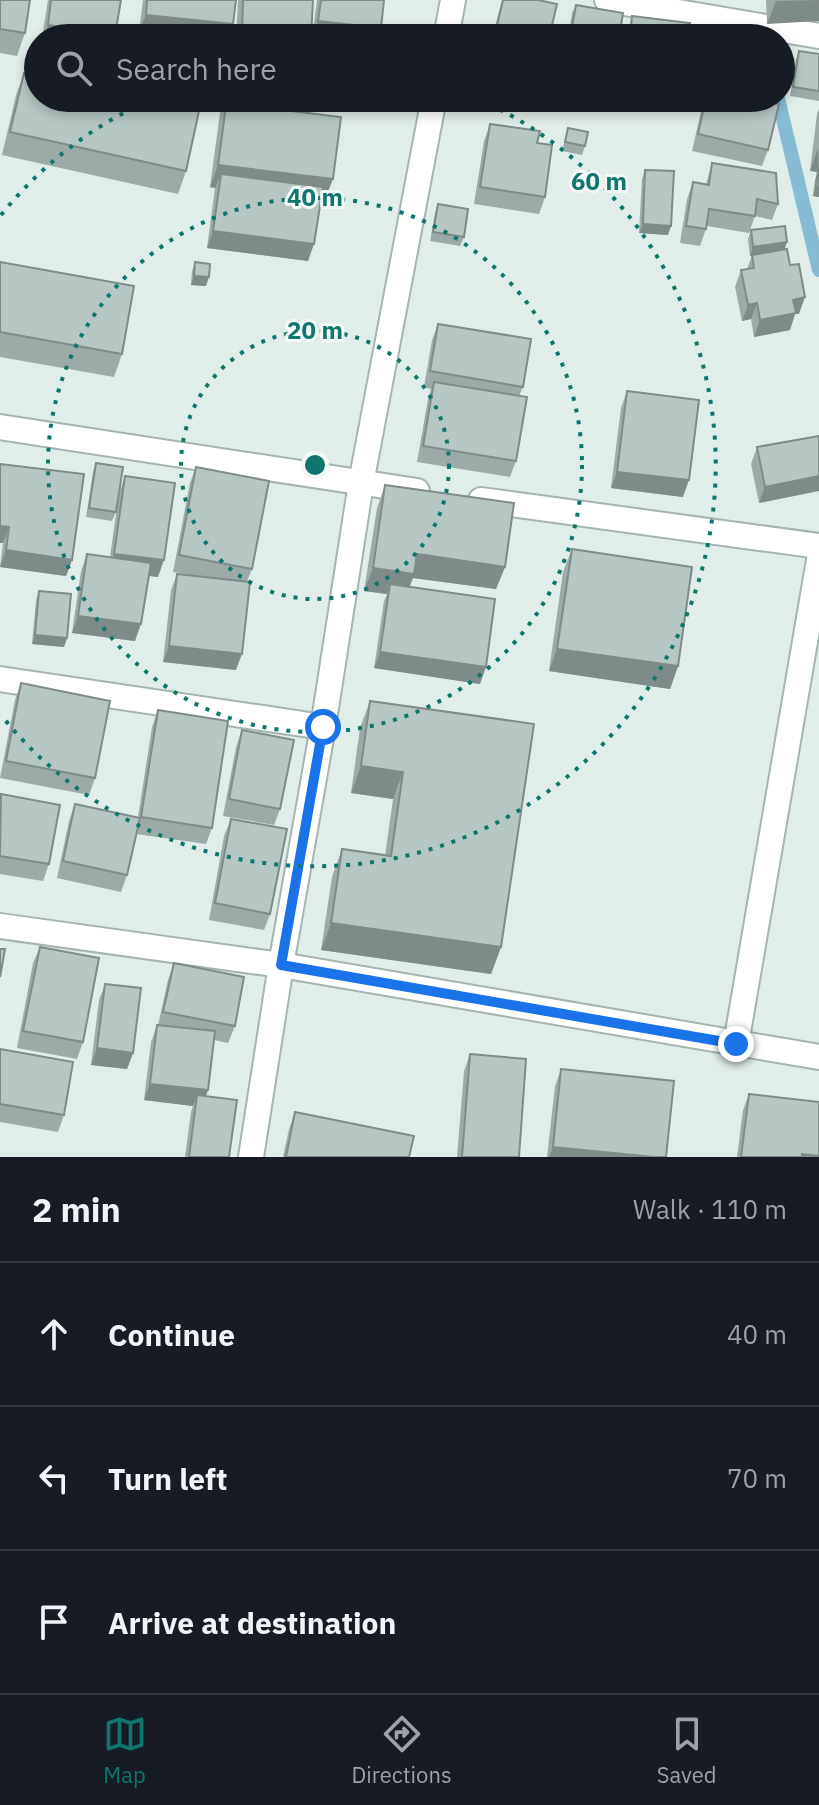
<!DOCTYPE html>
<meta charset="utf-8">
<style>
:root{--surface:#171b24;--page:#20242c;--text:#f1f3f6;--muted:#9ea1a6;--line:#363941;--accent:#0f766e}
body{margin:0;font-family:"IBM Plex Sans",sans-serif;background:var(--page);color:var(--text)}
.stop{position:absolute;width:24px;height:24px;margin:-18px;border:6px solid #1a73e8;border-radius:50%;background:#fff}
.stop.end{background:#1a73e8;border-color:#fff;box-shadow:0 2px 8px #0008}
.list{margin:0;padding:0;list-style:none}
h2{display:flex;justify-content:space-between;align-items:center;height:104px;margin:0;padding:0 32px;font-size:34px}
h2 small{font-size:26px;font-weight:400;color:var(--muted)}
.list li{display:grid;grid-template-columns:52px 1fr auto;gap:24px;align-items:center;box-sizing:border-box;height:144px;padding:0 32px;border-top:2px solid var(--line)}
.list b{display:block;font-size:30px;white-space:nowrap}
.list em{font-size:26px;font-style:normal;color:var(--muted)}
.icon{flex:none;width:44px;height:44px;fill:none;stroke:currentColor;stroke-width:2;stroke-linecap:round;stroke-linejoin:round}
.map{position:relative;flex:none;width:819px;height:1157px;overflow:hidden}
.search{position:absolute;background:var(--surface);box-shadow:0 4px 12px #0003;left:24px;right:24px;top:24px;height:88px;display:flex;align-items:center;gap:20px;box-sizing:border-box;padding:0 28px;border-radius:44px;color:var(--muted);font-size:30px}
.sheet{height:536px;background:var(--surface)}
nav{display:flex;justify-content:space-around;align-items:center;box-sizing:border-box;height:112px;border-top:2px solid var(--line);background:var(--surface);font-size:22px;color:var(--muted)}
nav a{display:grid;justify-items:center;gap:4px}
nav .on{color:var(--accent)}
.map>svg:first-child{display:block}
.lines{fill:none;stroke-linecap:round;stroke-linejoin:round}
.stream{stroke:#86bbd4;stroke-width:14}
.minor-casing{stroke:#a4b5b1;stroke-width:28}
.minor{stroke:#fff;stroke-width:24}
.wall{fill:#9daba8}
.shaded-wall{fill:#7f8b88}
.building{fill:#b6c7c3;stroke:#7f8b88;stroke-width:2}
.route{stroke:#1a73e8;stroke-width:10}
.ring{fill:none;stroke:#0f766e;stroke-width:4;stroke-dasharray:4 8}
.centre{fill:#0f766e;stroke:#f2f9f7;stroke-width:4}
.ring-label{font-size:24px;text-anchor:middle;font-weight:bold;fill:#0f766e;stroke:#f2f9f7;stroke-width:6;stroke-linejoin:round;paint-order:stroke}
</style>
<div class="map">
<svg width="819" height="1157" viewBox="0 0 819 1157">
<rect width="100%" height="100%" fill="#e1ede9"/>
<g class="lines">
<polyline class="stream" points="778,98 819,270"/>
<g class="minor-casing">
<g id="minor">
<polyline points="607,0 819,36"/>
<polyline points="446,38 453,0"/>
<polyline points="0,427 417,491"/>
<polyline points="481,500 819,546"/>
<polyline points="0,679 323,727"/>
<polyline points="0,926 281,965 819,1057"/>
<polyline points="736,1044 819,560"/>
<polyline points="251,1157 281,965 323,727 361,483 434,98"/>
</g>
</g>
<use href="#minor" class="minor"/>
</g>
<g class="wall">
<polygon points="0,0 25,33 17,56 0,53"/>
<polygon points="48,0 121,0 114,38 42,38"/>
<polygon points="143,0 236,0 233,24 228,38 200,38 139,32"/>
<polygon points="238,0 313,0 311,38 236,38"/>
<polygon points="317,0 384,0 312,38"/>
<polygon points="502,0 538,0 549,38 492,38"/>
<polygon points="766,0 819,0 767,24"/>
<polygon points="576,5 619,38 568,38 572,13"/>
<polygon points="632,16 688,38 626,38"/>
<polygon points="799,51 819,54 819,101 790,96 796,60"/>
<polygon points="24,73 38,98 216,98 211,111 184,108 186,171 178,194 2,155 16,95"/>
<polygon points="222,98 285,98 284,110 324,202 320,201 308,261 207,248 215,188 210,187"/>
<polygon points="704,98 752,98 768,150 762,166 692,151"/>
<polygon points="819,109 819,197 813,196 815,179 818,172 810,171 817,114"/>
<polygon points="490,124 537,143 545,197 539,214 474,204 484,141"/>
<polygon points="568,128 585,146 582,155 562,151"/>
<polygon points="712,163 778,204 772,220 755,216 749,233 707,226 700,246 680,243 687,199 693,182 706,184"/>
<polygon points="645,170 668,235 639,233 642,179"/>
<polygon points="438,204 464,237 460,246 430,241 435,213"/>
<polygon points="751,230 787,242 784,249 799,314 795,314 790,330 754,337 751,319 742,321 735,287 741,270 747,269 752,256 750,256 748,239"/>
<polygon points="0,262 122,354 114,377 0,357"/>
<polygon points="195,262 206,286 191,285 192,271"/>
<polygon points="438,324 523,387 519,396 516,461 510,477 417,462 428,399 431,389 424,387 432,340"/>
<polygon points="627,391 683,497 611,488 621,408"/>
<polygon points="819,436 759,503 751,464 757,447"/>
<polygon points="96,463 116,512 112,521 86,517 93,472"/>
<polygon points="0,464 72,560 66,576 0,567 3,543"/>
<polygon points="196,467 252,569 247,581 236,670 163,662 171,590 177,574 190,575 173,572 190,483"/>
<polygon points="125,476 158,577 149,576 135,641 72,633 81,571 87,554 110,557 119,493"/>
<polygon points="385,485 505,567 496,589 413,578 409,587 480,684 374,668 384,601 387,594 364,591 377,508"/>
<polygon points="572,549 678,666 670,689 549,671 563,572"/>
<polygon points="39,591 67,638 64,647 32,644 36,600"/>
<polygon points="21,683 95,778 89,795 0,778 15,700"/>
<polygon points="370,701 501,947 491,974 321,950 332,877 342,849 385,856 393,799 351,793 360,728"/>
<polygon points="158,710 212,828 206,844 136,834 127,875 121,892 57,878 69,821 75,804 138,817 152,727"/>
<polygon points="242,730 280,809 274,825 223,816 236,747"/>
<polygon points="0,797 49,864 43,881 0,874"/>
<polygon points="231,819 270,914 264,930 209,920 224,836"/>
<polygon points="40,947 83,1042 77,1059 17,1048 33,963"/>
<polygon points="174,963 235,1026 228,1043 214,1040 208,1090 206,1096 229,1157 185,1157 191,1112 193,1106 144,1100 151,1042 157,1025 158,1025 168,980"/>
<polygon points="105,984 133,1053 127,1069 91,1065 99,1000"/>
<polygon points="0,1049 64,1115 58,1132 0,1122"/>
<polygon points="470,1054 519,1157 457,1157 464,1071"/>
<polygon points="561,1069 666,1157 547,1157 555,1086"/>
<polygon points="749,1094 819,1157 737,1157 743,1110"/>
<polygon points="295,1112 409,1157 283,1157 289,1129"/>
</g>
<g class="shaded-wall">
<polygon points="819,0 819,21 767,24 776,1"/>
<polygon points="146,15 233,24 228,38 200,38 139,32"/>
<polygon points="318,21 381,28 377,38 312,38"/>
<polygon points="48,25 115,35 114,38 43,38"/>
<polygon points="242,34 311,37 311,38 240,38"/>
<polygon points="134,98 216,98 211,111 133,101"/>
<polygon points="818,148 819,172 810,171"/>
<polygon points="218,165 333,179 324,202 219,188 221,174 215,188 210,187"/>
<polygon points="816,187 819,187 819,197 813,196"/>
<polygon points="643,224 671,226 668,235 639,233"/>
<polygon points="213,231 314,244 308,261 207,248"/>
<polygon points="787,242 784,251 750,256 753,247"/>
<polygon points="194,276 209,277 206,286 191,285"/>
<polygon points="805,297 799,314 795,314 790,330 754,337 760,320 793,300"/>
<polygon points="757,303 751,319 742,321 748,305"/>
<polygon points="617,472 689,480 683,497 611,488"/>
<polygon points="819,476 819,491 759,503 765,487"/>
<polygon points="0,526 9,527 3,543 0,543"/>
<polygon points="6,550 72,560 66,576 0,567"/>
<polygon points="114,554 164,560 158,577 108,570"/>
<polygon points="417,554 505,567 496,589 413,578 406,596 390,584 387,594 364,591 373,568"/>
<polygon points="78,616 141,624 135,641 72,633"/>
<polygon points="35,635 67,638 64,647 32,644"/>
<polygon points="169,646 242,654 236,670 163,662"/>
<polygon points="557,649 678,666 670,689 549,671"/>
<polygon points="380,652 486,667 480,684 374,668"/>
<polygon points="361,766 403,772 393,799 351,793"/>
<polygon points="331,923 501,947 491,974 321,950"/>
<polygon points="97,1048 133,1053 127,1069 91,1065"/>
<polygon points="150,1084 208,1090 202,1107 197,1095 193,1106 144,1100"/>
<polygon points="553,1147 654,1157 549,1157"/>
<polygon points="802,1154 819,1156 819,1157 801,1157"/>
</g>
<g class="building">
<polygon points="0,0 30,0 25,33 0,29"/>
<polygon points="51,0 121,0 115,35 48,25"/>
<polygon points="147,0 236,0 233,24 146,15"/>
<polygon points="243,0 313,0 311,37 242,34"/>
<polygon points="321,0 384,0 381,28 318,21"/>
<polygon points="503,0 538,0 557,4 549,38 494,38"/>
<polygon points="576,5 623,13 619,38 570,38"/>
<polygon points="632,16 690,23 688,38 630,38"/>
<polygon points="721,29 761,38 720,38"/>
<polygon points="799,51 819,54 819,91 793,87"/>
<polygon points="24,73 38,76 38,98 140,98 199,111 186,171 10,132"/>
<polygon points="227,98 285,98 284,110 341,117 333,179 218,165"/>
<polygon points="706,98 752,98 779,104 768,150 698,134"/>
<polygon points="490,124 540,131 537,143 552,145 545,197 480,187"/>
<polygon points="568,128 588,132 585,146 565,142"/>
<polygon points="712,163 776,173 778,204 757,199 755,216 709,209 706,229 686,226 693,182 709,185"/>
<polygon points="645,170 674,171 671,226 643,224"/>
<polygon points="818,170 819,170 819,187 816,187"/>
<polygon points="221,174 323,187 314,244 213,231"/>
<polygon points="438,204 468,209 464,237 433,232"/>
<polygon points="785,226 787,242 753,247 751,230"/>
<polygon points="787,249 790,265 799,264 805,297 793,300 796,313 760,320 757,303 748,305 741,270 754,268 752,255"/>
<polygon points="0,262 134,286 122,354 0,332"/>
<polygon points="195,262 210,264 209,277 194,276"/>
<polygon points="438,324 531,339 523,387 430,371"/>
<polygon points="434,382 527,397 516,461 423,446"/>
<polygon points="627,391 699,400 689,480 617,472"/>
<polygon points="819,436 819,476 765,487 757,447"/>
<polygon points="96,463 123,467 116,512 89,508"/>
<polygon points="0,464 84,474 72,560 6,550 9,527 0,526"/>
<polygon points="196,467 269,481 252,569 179,555"/>
<polygon points="125,476 175,483 164,560 114,554"/>
<polygon points="385,485 514,503 505,567 417,554 414,574 373,568"/>
<polygon points="572,549 692,567 678,666 557,649"/>
<polygon points="87,554 151,563 141,624 78,616"/>
<polygon points="177,574 250,582 242,654 169,646"/>
<polygon points="390,584 495,599 486,667 380,652"/>
<polygon points="39,591 71,594 67,638 35,635"/>
<polygon points="21,683 110,701 95,778 6,761"/>
<polygon points="370,701 534,724 501,947 331,923 342,849 391,856 403,772 361,766"/>
<polygon points="158,710 228,721 212,828 141,817"/>
<polygon points="242,730 294,740 280,809 229,799"/>
<polygon points="1,794 60,805 49,864 0,856"/>
<polygon points="75,804 140,818 127,875 63,861"/>
<polygon points="231,819 287,829 270,914 215,903"/>
<polygon points="40,947 99,958 83,1042 23,1031"/>
<polygon points="0,949 5,949 0,977"/>
<polygon points="174,963 244,977 235,1026 163,1012"/>
<polygon points="105,984 141,988 133,1053 97,1048"/>
<polygon points="157,1025 215,1031 208,1090 150,1084"/>
<polygon points="0,1049 73,1062 64,1115 0,1104"/>
<polygon points="470,1054 526,1059 519,1157 462,1157"/>
<polygon points="561,1069 674,1081 666,1157 654,1157 553,1147"/>
<polygon points="749,1094 819,1102 819,1156 802,1154 802,1157 741,1157"/>
<polygon points="197,1095 237,1100 229,1157 189,1157"/>
<polygon points="295,1112 414,1136 409,1157 286,1157"/>
</g>
<g class="lines">
<polyline class="route" points="323,727 281,965 736,1044"/>
</g>
<g class="ring">
<circle cx="315" cy="465" r="134"/>
<circle cx="315" cy="465" r="267"/>
<path d="M1 215A401 401 0 0 1 152 99M478 99A401 401 0 1 1 1 715"/>
</g>
<circle cx="315" cy="465" r="12" class="centre"/>
<g class="ring-label">
<text x="599" y="190">60 m</text>
<text x="315" y="206">40 m</text>
<text x="315" y="339">20 m</text>
</g>
</svg>
<div class="stop" style="left:323px;top:727px"></div>
<div class="stop end" style="left:736px;top:1044px"></div>
<div class="search"><svg class="icon" aria-label="search" viewBox="0 0 24 24"><circle cx="10" cy="10" r="6"/><path d="M15 15l6 6"/></svg>Search here</div>
</div>
<section class="sheet">
<h2>2 min<small>Walk · 110 m</small></h2>
<ul class="list">
<li><svg class="icon" aria-label="ahead" viewBox="0 0 24 24"><path d="M12 20V5M6 11l6-6 6 6"/></svg><div><b>Continue</b></div><em>40 m</em></li>
<li><svg class="icon" aria-label="left" viewBox="0 0 24 24"><path d="M17 20v-9H6M10 6l-5 5 5 5"/></svg><div><b>Turn left</b></div><em>70 m</em></li>
<li><svg class="icon" aria-label="arrive" viewBox="0 0 24 24"><path d="M6 21V4h12l-3 4 3 4H6"/></svg><div><b>Arrive at destination</b></div></li>
</ul>
</section>
<nav>
<a class="on"><svg class="icon" aria-label="map" viewBox="0 0 24 24"><path d="M3 6l6-2 6 2 6-2v14l-6 2-6-2-6 2zM9 4v14M15 6v14"/></svg>Map</a>
<a><svg class="icon" aria-label="directions" viewBox="0 0 24 24"><path d="M12 3l9 9-9 9-9-9zM9 14v-3h6M13 9l2 2-2 2"/></svg>Directions</a>
<a><svg class="icon" aria-label="saved" viewBox="0 0 24 24"><path d="M7 4h10v16l-5-4-5 4z"/></svg>Saved</a>
</nav>
